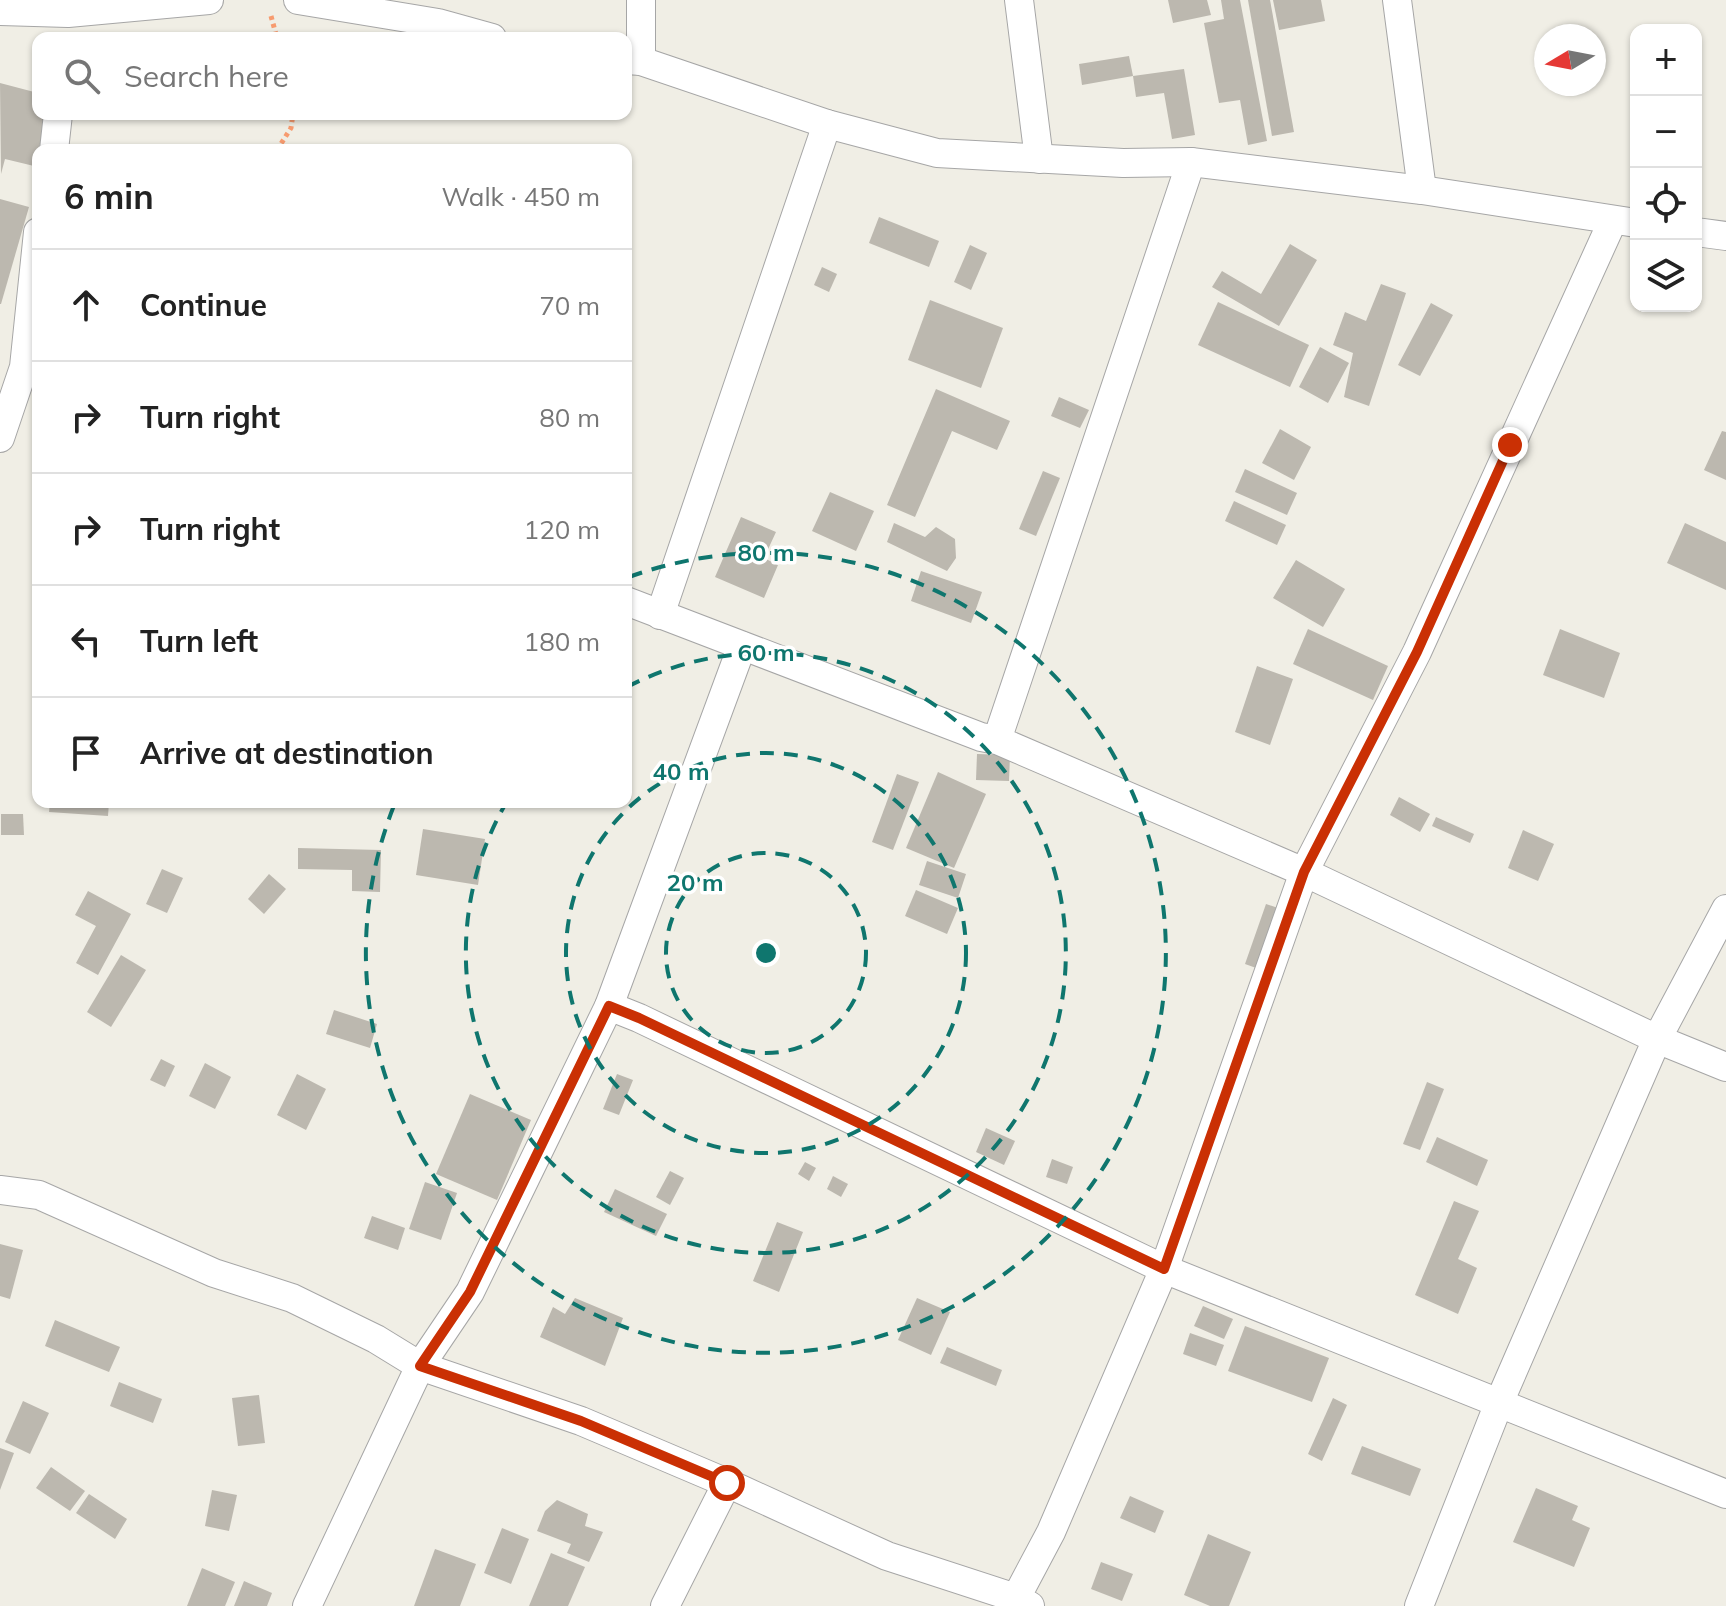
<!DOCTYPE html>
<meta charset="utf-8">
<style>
:root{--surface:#fff;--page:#f2f2f2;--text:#222;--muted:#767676;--line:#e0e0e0}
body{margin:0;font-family:Mulish,sans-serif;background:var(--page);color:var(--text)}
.controls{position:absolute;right:24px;top:24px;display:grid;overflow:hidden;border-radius:16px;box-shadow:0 2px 6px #0004}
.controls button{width:72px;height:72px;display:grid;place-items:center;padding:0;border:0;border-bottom:2px solid var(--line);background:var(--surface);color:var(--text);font:40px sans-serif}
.compass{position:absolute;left:1534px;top:24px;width:72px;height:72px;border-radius:50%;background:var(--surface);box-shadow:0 2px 6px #0004;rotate:260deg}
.stop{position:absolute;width:24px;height:24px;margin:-18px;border:6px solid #ca3004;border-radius:50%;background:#fff}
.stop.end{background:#ca3004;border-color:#fff;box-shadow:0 2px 8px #0008}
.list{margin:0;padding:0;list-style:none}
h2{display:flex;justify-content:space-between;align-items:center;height:104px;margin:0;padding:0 32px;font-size:34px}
h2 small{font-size:26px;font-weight:400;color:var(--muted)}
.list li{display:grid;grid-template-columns:52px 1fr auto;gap:24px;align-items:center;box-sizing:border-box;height:112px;padding:0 32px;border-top:2px solid var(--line)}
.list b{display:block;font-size:30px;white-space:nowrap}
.list em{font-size:26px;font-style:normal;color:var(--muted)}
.icon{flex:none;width:44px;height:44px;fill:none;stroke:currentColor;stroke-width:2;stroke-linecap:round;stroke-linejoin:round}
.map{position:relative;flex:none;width:1726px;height:1606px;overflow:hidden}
.search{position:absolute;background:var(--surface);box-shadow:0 2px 6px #0004;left:32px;top:32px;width:600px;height:88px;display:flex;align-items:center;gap:20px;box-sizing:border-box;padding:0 28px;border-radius:16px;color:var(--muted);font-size:30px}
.panel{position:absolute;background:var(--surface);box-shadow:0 2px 6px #0004;left:32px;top:144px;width:600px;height:664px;border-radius:16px}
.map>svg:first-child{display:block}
.building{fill:#bcb8af}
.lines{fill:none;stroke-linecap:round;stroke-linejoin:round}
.street-casing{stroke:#a6a6a6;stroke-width:30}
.path{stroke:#f79b6f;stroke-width:5;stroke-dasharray:4 4;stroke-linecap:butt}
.street{stroke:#fff;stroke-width:28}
.route{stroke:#ca3004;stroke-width:10}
.ring{fill:none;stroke:#0f766e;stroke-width:4;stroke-dasharray:14 10}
.centre{fill:#0f766e;stroke:#fff;stroke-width:4}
.ring-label{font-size:24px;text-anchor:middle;font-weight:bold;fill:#0f766e;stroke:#fff;stroke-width:7;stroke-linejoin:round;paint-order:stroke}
</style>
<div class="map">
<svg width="1726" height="1606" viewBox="0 0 1726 1606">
<rect width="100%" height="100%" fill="#f0eee5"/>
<g class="building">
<polygon points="1168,0 1207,0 1211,15 1173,23"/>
<polygon points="1221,0 1240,0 1267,141 1248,145 1240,100 1219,103 1204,23 1224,19"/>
<polygon points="1248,0 1270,0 1294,132 1272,136"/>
<polygon points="1273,0 1321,0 1325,21 1279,30"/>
<polygon points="1129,56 1133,76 1082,85 1079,64"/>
<polygon points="1184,69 1195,135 1172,139 1164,93 1136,97 1133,76"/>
<polygon points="0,83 38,93 38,114 48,114 34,166 5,159 1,174"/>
<polygon points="0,199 29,207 1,304 0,304"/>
<polygon points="879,217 939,241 929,267 869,243"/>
<polygon points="1290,244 1317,260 1279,326 1212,287 1222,271 1261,294"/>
<polygon points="970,245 987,253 971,290 954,282"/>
<polygon points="822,267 837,274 829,292 814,285"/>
<polygon points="1381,284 1406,293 1369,406 1344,397 1353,353 1333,345 1345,312 1366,321"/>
<polygon points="930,300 1003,328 981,388 908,360"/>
<polygon points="1218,302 1309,345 1290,387 1198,345"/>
<polygon points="1431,303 1453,315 1420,376 1398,365"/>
<polygon points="1320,347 1349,363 1328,403 1299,387"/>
<polygon points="936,389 1010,421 997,450 952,431 915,517 887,505"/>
<polygon points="1059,397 1089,410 1080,428 1051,416"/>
<polygon points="1280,429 1311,447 1294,480 1262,463"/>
<polygon points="1722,431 1726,432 1726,480 1704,470"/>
<polygon points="1245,469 1297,493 1287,515 1235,492"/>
<polygon points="1043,471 1060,478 1036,536 1019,529"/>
<polygon points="830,492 874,511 856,551 812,531"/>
<polygon points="1234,501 1286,525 1277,545 1225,521"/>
<polygon points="741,517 776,532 764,558 778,565 764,598 715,577"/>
<polygon points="894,523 925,537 936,527 955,539 956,558 947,571 887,542"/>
<polygon points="1685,523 1726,542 1726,590 1667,563"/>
<polygon points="1296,560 1345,589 1323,627 1273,598"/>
<polygon points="921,571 982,592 971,623 911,601"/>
<polygon points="1308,629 1388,666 1373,700 1293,664"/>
<polygon points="1560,629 1620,653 1604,698 1543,675"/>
<polygon points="1257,666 1293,679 1270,745 1235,732"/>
<polygon points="977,754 1010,755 1009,781 976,780"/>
<polygon points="938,772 986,794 954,868 906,848"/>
<polygon points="897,774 919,782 893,850 872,842"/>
<polygon points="1399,797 1430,814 1420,832 1390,815"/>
<polygon points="50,802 109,802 108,816 49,812"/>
<polygon points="1,814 23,814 24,835 1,835"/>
<polygon points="1436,817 1474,834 1470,843 1432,826"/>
<polygon points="423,829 485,839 478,885 416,875"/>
<polygon points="1523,830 1554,844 1538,881 1508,868"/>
<polygon points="298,848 381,850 380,892 352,891 352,870 298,869"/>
<polygon points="927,861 966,874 958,898 919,885"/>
<polygon points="162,869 183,878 167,913 146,904"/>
<polygon points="269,874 286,889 264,914 248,899"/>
<polygon points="916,890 958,908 947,934 905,916"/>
<polygon points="88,891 131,914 98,975 76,963 96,926 75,915"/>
<polygon points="1266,904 1281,909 1259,969 1245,964"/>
<polygon points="121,955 146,970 111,1027 87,1012"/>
<polygon points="334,1010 377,1024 370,1048 326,1034"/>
<polygon points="161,1059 175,1066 165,1087 150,1080"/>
<polygon points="205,1063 231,1077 215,1109 189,1096"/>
<polygon points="297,1074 326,1089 306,1130 277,1115"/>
<polygon points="617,1074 633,1080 619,1115 603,1109"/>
<polygon points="1427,1082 1444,1089 1420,1150 1403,1144"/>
<polygon points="470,1094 531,1120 497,1200 436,1174"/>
<polygon points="986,1128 1015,1141 1004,1165 976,1152"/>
<polygon points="1437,1137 1488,1160 1477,1186 1426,1162"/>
<polygon points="1052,1159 1073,1167 1067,1184 1046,1177"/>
<polygon points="805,1162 816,1168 809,1181 798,1174"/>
<polygon points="670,1171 684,1178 670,1205 656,1197"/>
<polygon points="833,1176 848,1184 841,1197 827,1189"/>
<polygon points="425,1182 457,1193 441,1240 409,1229"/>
<polygon points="615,1189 667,1214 656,1236 604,1212"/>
<polygon points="1454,1201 1479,1211 1458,1259 1477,1268 1458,1314 1415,1295"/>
<polygon points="372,1216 405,1228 398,1250 364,1238"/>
<polygon points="777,1222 803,1232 779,1292 753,1281"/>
<polygon points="0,1244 23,1250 10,1299 0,1296"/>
<polygon points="575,1298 623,1318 605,1366 540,1337 553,1307 565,1314"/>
<polygon points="917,1298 950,1312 931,1355 898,1340"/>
<polygon points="1203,1306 1233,1319 1224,1339 1194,1326"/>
<polygon points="55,1320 120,1347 109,1372 45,1346"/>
<polygon points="1245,1326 1329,1358 1312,1402 1228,1371"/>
<polygon points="1190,1333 1224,1345 1216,1366 1183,1354"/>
<polygon points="947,1347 1002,1370 996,1386 940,1363"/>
<polygon points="119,1382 162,1399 153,1423 110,1406"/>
<polygon points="259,1395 265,1443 238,1446 232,1398"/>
<polygon points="1333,1398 1347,1405 1322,1461 1308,1454"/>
<polygon points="23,1401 49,1413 30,1454 5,1442"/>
<polygon points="1362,1446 1421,1469 1410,1496 1351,1474"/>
<polygon points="0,1448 14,1453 0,1490"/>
<polygon points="51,1467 85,1491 70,1511 36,1488"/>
<polygon points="1536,1488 1578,1506 1572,1520 1590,1528 1574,1567 1513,1542"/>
<polygon points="212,1490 237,1495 229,1531 205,1526"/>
<polygon points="89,1494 127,1519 115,1539 76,1513"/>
<polygon points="1130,1496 1164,1511 1155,1533 1120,1518"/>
<polygon points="557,1500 588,1514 585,1526 603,1532 589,1562 567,1553 571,1544 537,1531 545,1511"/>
<polygon points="502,1528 529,1539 511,1584 484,1573"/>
<polygon points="1208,1534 1251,1552 1229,1606 1210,1606 1184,1595"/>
<polygon points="435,1549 476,1564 460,1606 414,1606"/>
<polygon points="551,1553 585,1567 568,1606 529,1606"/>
<polygon points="1101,1562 1133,1574 1122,1601 1091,1589"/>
<polygon points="202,1568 235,1582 225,1606 187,1606"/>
<polygon points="244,1581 272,1593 267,1606 234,1606"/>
</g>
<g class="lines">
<g class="street-casing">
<g id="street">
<polyline points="298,0 438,23 492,38"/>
<polyline points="641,0 641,61"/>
<polyline points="1019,0 1039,159"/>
<polyline points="1397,0 1422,190"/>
<polyline points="0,11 68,13 209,0"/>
<polyline points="626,60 641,61 827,124 937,153 1123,163 1191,162 1422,190 1636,223"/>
<polyline points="54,150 58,114"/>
<polyline points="1696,232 1726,236"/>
<polyline points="0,438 24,367 38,232"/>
<polyline points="626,601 981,737 997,740 1304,872 1657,1039 1499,1403 1419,1606"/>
<polyline points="660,615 827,124"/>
<polyline points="997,740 1191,162"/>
<polyline points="1726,909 1657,1039 1726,1067"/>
<polyline points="609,1006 639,1018 1164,1269 1726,1494"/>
<polyline points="0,1190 39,1195 214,1273 292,1298 376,1339 420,1366 581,1421 727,1483 887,1556 1016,1598 1030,1606"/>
<polyline points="1016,1598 1051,1532 1164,1269 1304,872 1417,652 1613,220"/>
<polyline points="307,1606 420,1366 470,1292 609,1006 742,646"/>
<polyline points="665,1606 727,1483"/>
</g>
</g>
<g class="path">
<polyline points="271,16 277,38"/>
<polyline points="277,150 291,128 293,114"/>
</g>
<use href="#street" class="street"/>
</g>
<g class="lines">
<polyline class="route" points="727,1483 581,1421 420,1366 470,1292 609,1006 639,1018 1164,1269 1304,872 1417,652 1510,445"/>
</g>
<g class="ring">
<circle cx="766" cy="953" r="100"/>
<circle cx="766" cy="953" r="200"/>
<path d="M627 687A300 300 0 1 1 506 803"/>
<path d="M629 577A400 400 0 1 1 395 803"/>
</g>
<circle cx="766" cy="953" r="12" class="centre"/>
<g class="ring-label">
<text x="766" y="561">80 m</text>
<text x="766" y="661">60 m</text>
<text x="681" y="780">40 m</text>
<text x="695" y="891">20 m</text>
</g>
</svg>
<div class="controls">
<button>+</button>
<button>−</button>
<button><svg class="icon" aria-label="locate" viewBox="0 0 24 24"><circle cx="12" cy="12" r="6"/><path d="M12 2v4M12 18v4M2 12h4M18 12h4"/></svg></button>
<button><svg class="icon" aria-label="layers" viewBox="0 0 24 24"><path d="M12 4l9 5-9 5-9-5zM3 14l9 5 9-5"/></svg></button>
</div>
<svg class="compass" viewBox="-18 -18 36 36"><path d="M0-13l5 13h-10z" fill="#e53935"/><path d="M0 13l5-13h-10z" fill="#767676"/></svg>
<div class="stop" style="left:727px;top:1483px"></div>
<div class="stop end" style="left:1510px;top:445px"></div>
<div class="search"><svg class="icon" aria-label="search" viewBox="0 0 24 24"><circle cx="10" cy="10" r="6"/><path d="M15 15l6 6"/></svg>Search here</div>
<section class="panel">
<h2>6 min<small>Walk · 450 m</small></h2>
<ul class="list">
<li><svg class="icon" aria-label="ahead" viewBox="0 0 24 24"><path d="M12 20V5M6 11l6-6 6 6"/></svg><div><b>Continue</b></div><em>70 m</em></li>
<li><svg class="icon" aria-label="right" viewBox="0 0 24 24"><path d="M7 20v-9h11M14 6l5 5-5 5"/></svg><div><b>Turn right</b></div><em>80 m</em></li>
<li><svg class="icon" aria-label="right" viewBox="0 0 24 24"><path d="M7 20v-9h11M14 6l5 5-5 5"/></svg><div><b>Turn right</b></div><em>120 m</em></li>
<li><svg class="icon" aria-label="left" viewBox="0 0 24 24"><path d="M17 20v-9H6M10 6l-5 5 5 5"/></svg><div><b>Turn left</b></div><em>180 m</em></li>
<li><svg class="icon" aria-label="arrive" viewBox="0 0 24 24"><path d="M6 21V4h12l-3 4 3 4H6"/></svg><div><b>Arrive at destination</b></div></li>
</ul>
</section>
</div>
